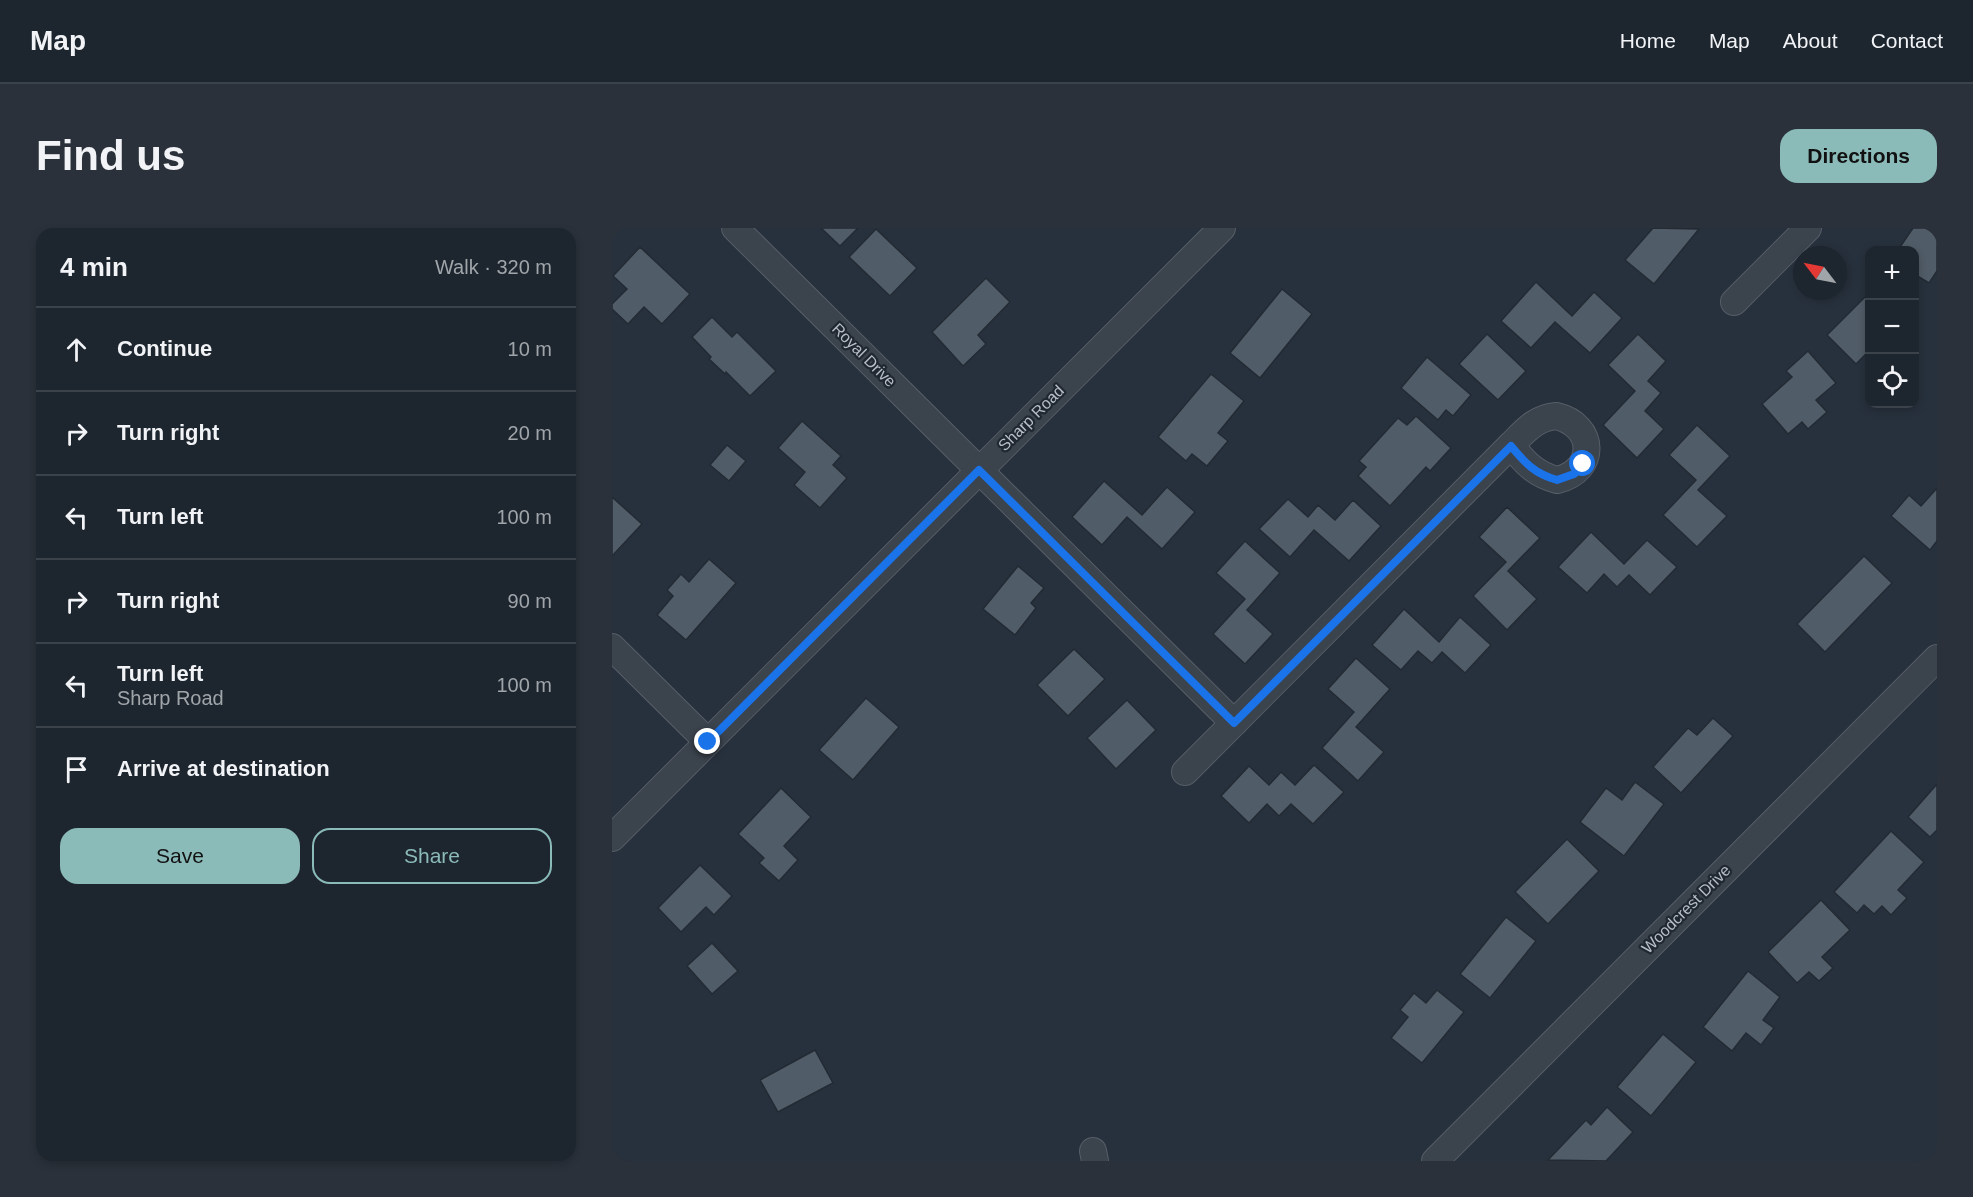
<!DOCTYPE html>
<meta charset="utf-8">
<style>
:root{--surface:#1d252e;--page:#2a313a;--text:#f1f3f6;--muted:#a0a5aa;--line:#3b424a;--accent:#8bbbb9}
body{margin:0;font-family:Arial,sans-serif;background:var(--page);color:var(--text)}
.controls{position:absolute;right:18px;top:18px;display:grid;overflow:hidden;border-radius:12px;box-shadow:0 3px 9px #0003}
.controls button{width:54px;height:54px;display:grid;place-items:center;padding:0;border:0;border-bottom:2px solid var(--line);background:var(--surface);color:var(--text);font:30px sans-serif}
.compass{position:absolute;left:1181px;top:18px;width:54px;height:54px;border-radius:50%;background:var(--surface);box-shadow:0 3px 9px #0003;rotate:302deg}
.stop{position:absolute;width:18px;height:18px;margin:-14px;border:4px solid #1a73e8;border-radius:50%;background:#fff}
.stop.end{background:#1a73e8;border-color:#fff;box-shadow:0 2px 6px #0008}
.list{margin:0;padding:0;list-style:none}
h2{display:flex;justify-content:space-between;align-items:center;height:78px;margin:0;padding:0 24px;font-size:26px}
h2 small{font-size:20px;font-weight:400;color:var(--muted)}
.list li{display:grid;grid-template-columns:39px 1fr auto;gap:18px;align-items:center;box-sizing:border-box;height:84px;padding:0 24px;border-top:2px solid var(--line)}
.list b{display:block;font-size:22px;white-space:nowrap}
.list p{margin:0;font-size:20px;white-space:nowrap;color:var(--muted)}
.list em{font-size:20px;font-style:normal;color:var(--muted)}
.actions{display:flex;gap:12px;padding:18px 24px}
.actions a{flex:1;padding:14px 0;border:2px solid var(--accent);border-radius:18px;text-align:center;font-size:21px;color:var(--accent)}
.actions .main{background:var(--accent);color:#111}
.icon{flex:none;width:33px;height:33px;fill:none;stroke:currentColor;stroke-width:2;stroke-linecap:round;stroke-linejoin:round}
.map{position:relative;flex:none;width:1325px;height:933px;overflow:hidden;border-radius:18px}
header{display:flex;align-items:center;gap:36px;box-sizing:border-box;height:84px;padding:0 30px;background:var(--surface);border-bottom:2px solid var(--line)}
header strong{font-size:28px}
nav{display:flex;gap:33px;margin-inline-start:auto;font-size:21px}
.intro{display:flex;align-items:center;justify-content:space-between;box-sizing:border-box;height:144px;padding:0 36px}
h1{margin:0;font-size:42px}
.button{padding:15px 27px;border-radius:18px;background:var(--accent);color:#111;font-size:21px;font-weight:700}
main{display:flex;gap:36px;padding:0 36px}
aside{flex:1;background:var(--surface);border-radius:18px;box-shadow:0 3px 9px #0003}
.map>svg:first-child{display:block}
.building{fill:#505c67;stroke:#222a34;stroke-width:1.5}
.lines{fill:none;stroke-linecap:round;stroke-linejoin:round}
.minor-casing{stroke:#565e68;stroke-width:28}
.minor{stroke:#3b434d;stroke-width:26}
.route{stroke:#1a73e8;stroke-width:8}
.labels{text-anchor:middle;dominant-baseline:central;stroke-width:4.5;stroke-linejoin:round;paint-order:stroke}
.street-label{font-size:16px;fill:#b7bec8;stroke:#202832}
</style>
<header>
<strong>Map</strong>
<nav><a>Home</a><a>Map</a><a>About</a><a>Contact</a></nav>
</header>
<div class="intro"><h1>Find us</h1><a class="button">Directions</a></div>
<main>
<aside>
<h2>4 min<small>Walk · 320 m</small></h2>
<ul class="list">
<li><svg class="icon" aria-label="ahead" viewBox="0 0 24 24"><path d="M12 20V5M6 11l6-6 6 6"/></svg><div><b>Continue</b></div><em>10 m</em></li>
<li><svg class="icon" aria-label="right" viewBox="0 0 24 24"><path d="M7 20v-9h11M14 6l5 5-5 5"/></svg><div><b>Turn right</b></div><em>20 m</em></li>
<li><svg class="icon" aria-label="left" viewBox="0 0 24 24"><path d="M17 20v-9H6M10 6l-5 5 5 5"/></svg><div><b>Turn left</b></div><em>100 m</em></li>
<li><svg class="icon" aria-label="right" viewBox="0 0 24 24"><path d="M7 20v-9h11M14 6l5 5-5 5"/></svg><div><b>Turn right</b></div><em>90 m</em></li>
<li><svg class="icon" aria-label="left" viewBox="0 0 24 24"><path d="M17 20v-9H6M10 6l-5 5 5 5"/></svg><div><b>Turn left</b><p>Sharp Road</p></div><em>100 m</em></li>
<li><svg class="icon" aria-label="arrive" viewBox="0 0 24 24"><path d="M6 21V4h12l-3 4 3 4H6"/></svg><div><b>Arrive at destination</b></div></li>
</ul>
<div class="actions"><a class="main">Save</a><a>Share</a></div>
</aside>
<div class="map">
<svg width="1325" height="933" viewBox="0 0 1325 933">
<rect width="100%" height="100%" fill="#27313d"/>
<g class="building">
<polygon points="209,0 246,0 228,18"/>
<polygon points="1041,0 1087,1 1042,56 1013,32"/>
<polygon points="1301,0 1319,0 1325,4 1325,43 1317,55 1302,46 1302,22 1286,22"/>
<polygon points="264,1 305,40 278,68 237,29"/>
<polygon points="28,19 78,66 50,96 32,79 16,96 0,81 0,76 15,61 1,48"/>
<polygon points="374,50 398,74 366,107 374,116 351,138 320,104"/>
<polygon points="924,54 960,88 982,64 1010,90 978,125 943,94 919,120 889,93"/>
<polygon points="670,61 700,86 648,150 618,125"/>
<polygon points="1258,64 1258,122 1244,136 1215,107"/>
<polygon points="100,89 120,109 125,104 164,143 138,168 114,144 113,146 97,131 99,129 80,109"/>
<polygon points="875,106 914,143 886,172 847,136"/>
<polygon points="1026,106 1054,133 1036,153 1049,165 1033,183 1052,201 1025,230 991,197 1023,163 996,137"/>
<polygon points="1196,123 1224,155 1204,172 1215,184 1196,201 1190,194 1176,206 1150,176 1180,149 1174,143"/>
<polygon points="815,129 859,167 841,188 834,182 826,192 789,160"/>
<polygon points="599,146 632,173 606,205 616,213 595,238 580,226 574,233 546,209"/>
<polygon points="804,188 839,220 818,243 814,239 778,278 746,248 754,239 747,233 786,190 795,197"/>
<polygon points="190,193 229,228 221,237 235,250 208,280 182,257 193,244 166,220"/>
<polygon points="1085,197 1118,228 1086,262 1115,288 1085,319 1051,287 1084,252 1057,227"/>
<polygon points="115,217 134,233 117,253 98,237"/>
<polygon points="492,253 530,287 555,259 583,284 550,321 515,289 490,317 460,289"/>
<polygon points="1325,260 1325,313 1318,322 1279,288 1297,267 1309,278"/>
<polygon points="0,269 30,296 0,328"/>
<polygon points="676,271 696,289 706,277 723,292 741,272 769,298 737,333 702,302 678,329 647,301"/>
<polygon points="895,279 928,310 896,343 925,371 895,402 861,368 894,334 867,309"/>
<polygon points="979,304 1012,336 1035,312 1065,339 1038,367 1017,347 1005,359 992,346 975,365 946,339"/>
<polygon points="633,313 668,345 635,382 661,406 633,436 601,406 633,371 604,345"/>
<polygon points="1252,328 1280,355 1213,424 1185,396"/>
<polygon points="97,331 124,355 74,412 45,387 61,368 55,362 69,346 77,354"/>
<polygon points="406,338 432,360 419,375 424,380 403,407 371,381"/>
<polygon points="792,381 827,414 848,389 879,417 853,445 830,424 820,435 806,423 789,442 760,417"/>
<polygon points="462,421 493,451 456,488 425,457"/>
<polygon points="744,430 778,461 744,499 772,524 746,553 710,520 742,484 716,461"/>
<polygon points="254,470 287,499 241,552 207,522"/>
<polygon points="515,472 544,502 504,541 475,510"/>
<polygon points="1101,490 1121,508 1069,565 1041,539 1076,500 1085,507"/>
<polygon points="702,537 732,564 701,596 679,576 667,588 655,576 637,595 609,568 637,538 657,557 669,544 683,557"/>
<polygon points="1023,554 1052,576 1012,628 968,594 994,560 1010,572"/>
<polygon points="1325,556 1325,602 1318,609 1296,589"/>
<polygon points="169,560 199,589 172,618 186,632 167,653 147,635 152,630 126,606"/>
<polygon points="1279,603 1312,634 1286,662 1295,670 1279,687 1270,678 1262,686 1252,677 1245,685 1222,664"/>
<polygon points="955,611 987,643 936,696 903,664"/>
<polygon points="88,637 120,668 102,687 94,679 69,704 46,680"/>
<polygon points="1209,672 1238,702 1210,729 1221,740 1207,753 1197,744 1185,755 1156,724"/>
<polygon points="894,689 924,713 878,770 848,746"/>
<polygon points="100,715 126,743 100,766 75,738"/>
<polygon points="1136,743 1168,769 1151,792 1162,800 1149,817 1134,805 1120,823 1091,799"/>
<polygon points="825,762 852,784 810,835 779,810 796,789 788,782 802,765 814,775"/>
<polygon points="1051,806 1084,834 1039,888 1005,859"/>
<polygon points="203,822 221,855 166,884 148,852"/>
<polygon points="995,879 1021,904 994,933 936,932 974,892 979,897"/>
</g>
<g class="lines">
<g class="minor-casing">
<g id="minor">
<polyline points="123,0 622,495"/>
<polyline points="1122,74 1196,0"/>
<path d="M944 188C984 197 985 243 945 252 923 246 913 235 899 217 913 203 923 190 944 188Z"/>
<polyline points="0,419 96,514"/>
<polyline points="573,544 899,217"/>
<polyline points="0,610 610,0"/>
<polyline points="481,923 483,933"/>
<polyline points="823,933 1325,430"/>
</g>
</g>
<use href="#minor" class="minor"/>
</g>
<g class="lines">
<path class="route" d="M96 514 367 242 622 495 899 218C913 235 923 246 945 252L962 246 971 236"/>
</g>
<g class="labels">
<g class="street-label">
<text transform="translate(252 127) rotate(45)">Royal Drive</text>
<text transform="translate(419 190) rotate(-45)">Sharp Road</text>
<text transform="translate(1074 681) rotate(-45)">Woodcrest Drive</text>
</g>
</g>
</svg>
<div class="controls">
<button>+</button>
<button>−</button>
<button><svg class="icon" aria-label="locate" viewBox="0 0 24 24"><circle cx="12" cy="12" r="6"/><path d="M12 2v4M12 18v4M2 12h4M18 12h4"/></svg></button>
</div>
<svg class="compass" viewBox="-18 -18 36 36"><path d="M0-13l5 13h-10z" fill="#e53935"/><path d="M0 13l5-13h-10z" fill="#a0a5aa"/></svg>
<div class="stop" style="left:971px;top:236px"></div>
<div class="stop end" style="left:96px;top:514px"></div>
</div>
</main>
